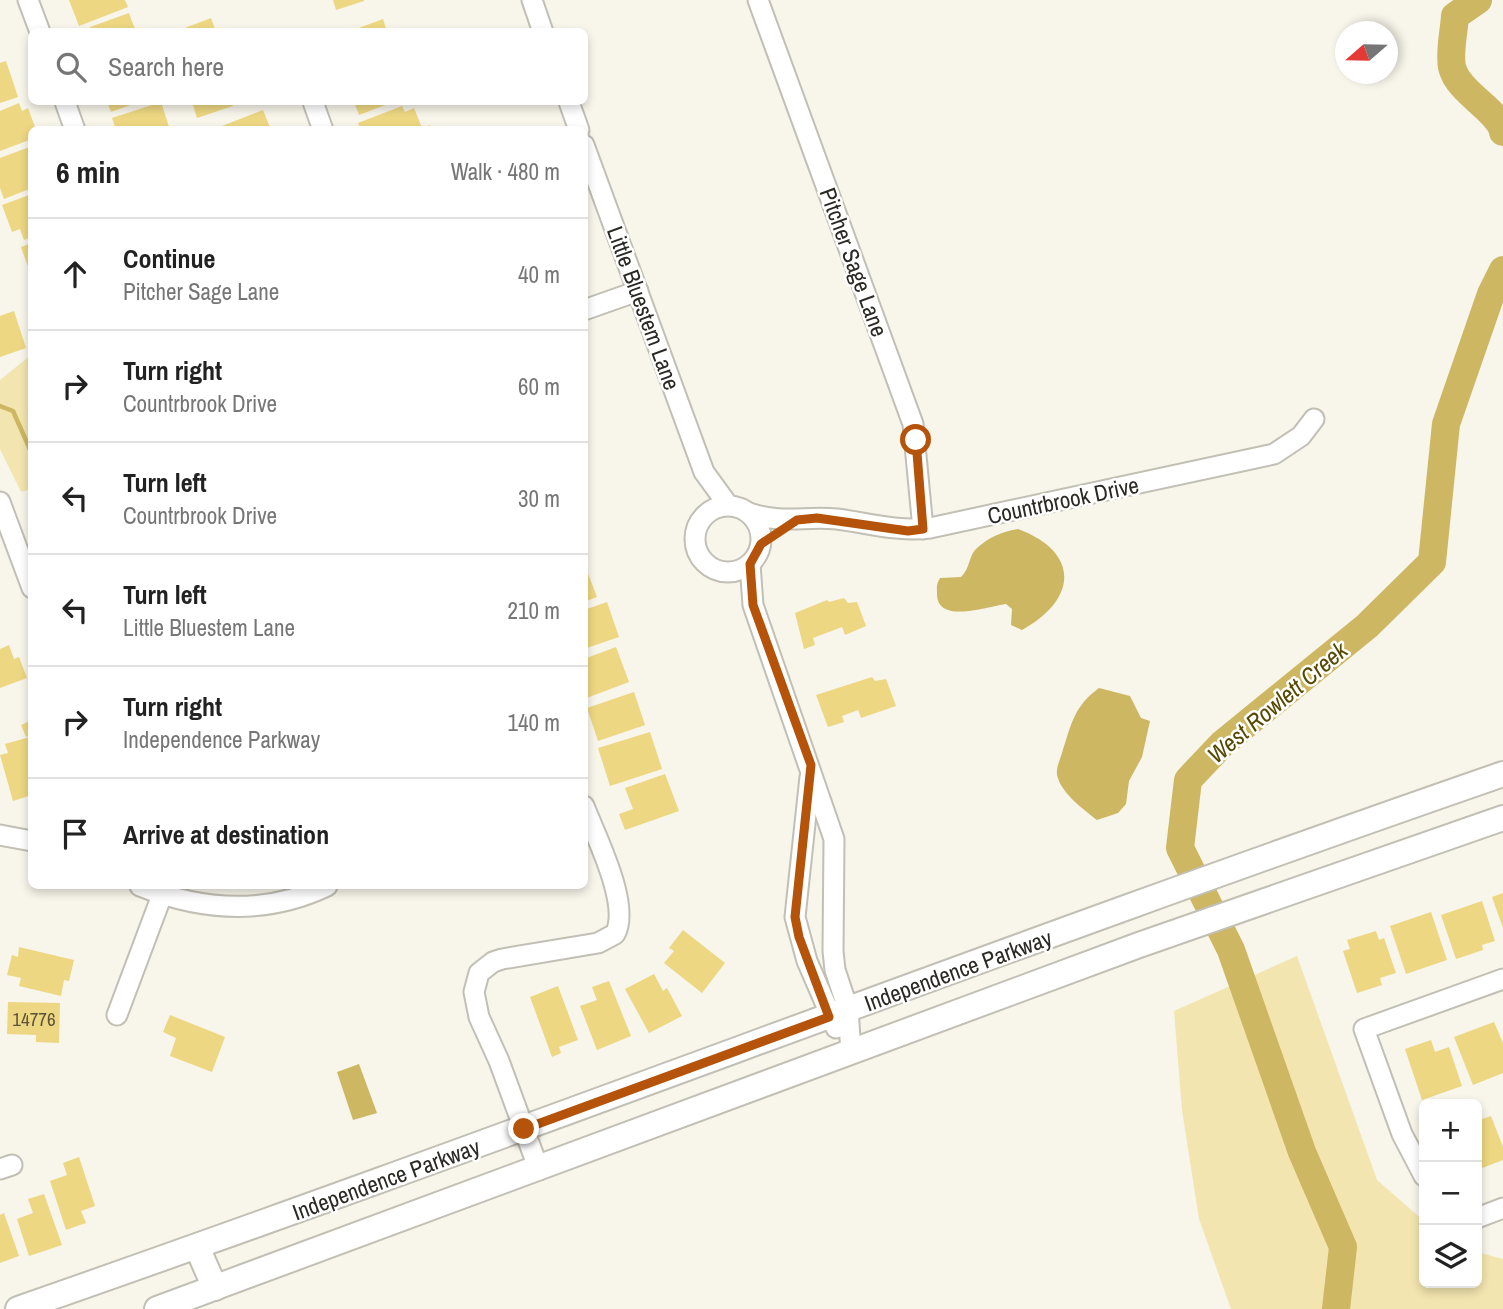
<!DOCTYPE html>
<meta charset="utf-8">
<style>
:root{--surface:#fff;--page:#f6f6f6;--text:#222;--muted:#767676;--line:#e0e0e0}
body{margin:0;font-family:"Archivo Narrow",sans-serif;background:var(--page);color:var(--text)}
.controls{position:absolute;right:21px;bottom:21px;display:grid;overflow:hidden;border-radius:10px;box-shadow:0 4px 10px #0003}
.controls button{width:63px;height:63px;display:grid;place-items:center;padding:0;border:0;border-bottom:2px solid var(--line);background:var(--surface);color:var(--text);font:35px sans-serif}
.compass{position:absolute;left:1335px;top:21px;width:63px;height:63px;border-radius:50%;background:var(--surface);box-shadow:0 4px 10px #0003;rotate:250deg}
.stop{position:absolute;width:21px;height:21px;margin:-16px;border:5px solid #b45309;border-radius:50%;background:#fff}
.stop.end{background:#b45309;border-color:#fff;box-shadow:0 2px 7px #0008}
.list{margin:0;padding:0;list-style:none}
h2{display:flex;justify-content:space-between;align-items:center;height:91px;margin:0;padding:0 28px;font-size:30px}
h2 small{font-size:23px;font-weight:400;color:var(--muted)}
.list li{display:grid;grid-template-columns:46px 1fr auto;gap:21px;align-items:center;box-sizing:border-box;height:112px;padding:0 28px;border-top:2px solid var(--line)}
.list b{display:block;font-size:26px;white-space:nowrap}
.list p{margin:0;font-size:23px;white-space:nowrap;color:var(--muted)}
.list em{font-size:23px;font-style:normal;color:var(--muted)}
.icon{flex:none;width:38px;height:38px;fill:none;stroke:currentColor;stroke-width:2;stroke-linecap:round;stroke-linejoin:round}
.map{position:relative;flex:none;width:1503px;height:1309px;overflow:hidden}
.search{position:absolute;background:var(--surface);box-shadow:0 4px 10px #0003;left:28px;top:28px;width:560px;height:77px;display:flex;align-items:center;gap:18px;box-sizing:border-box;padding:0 24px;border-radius:10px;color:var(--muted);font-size:26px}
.panel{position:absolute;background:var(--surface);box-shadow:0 4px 10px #0003;left:28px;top:126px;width:560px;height:763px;border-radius:10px}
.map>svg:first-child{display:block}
.green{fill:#f3e5af}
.water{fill:#cdb762}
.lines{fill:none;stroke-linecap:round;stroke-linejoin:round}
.stream{stroke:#cdb762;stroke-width:4.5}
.river{stroke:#cdb762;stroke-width:28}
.building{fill:#edd782}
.minor-casing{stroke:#c2bfb4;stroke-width:23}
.major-casing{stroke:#c2bfb4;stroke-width:28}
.minor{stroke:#fff;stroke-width:19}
.major{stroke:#fff;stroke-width:24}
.route{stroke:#b45309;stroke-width:9}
.labels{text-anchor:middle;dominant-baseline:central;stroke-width:5;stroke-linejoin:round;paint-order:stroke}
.number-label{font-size:19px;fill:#5b543c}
.street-label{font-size:23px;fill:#2a2924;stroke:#fff}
.water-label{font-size:24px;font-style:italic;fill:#574800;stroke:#fff}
</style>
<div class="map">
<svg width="1503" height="1309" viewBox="0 0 1503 1309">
<rect width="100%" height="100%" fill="#f8f5ea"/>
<g class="green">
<polygon points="31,355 31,489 21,492 0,449 0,380"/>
<polygon points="1297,956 1377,1180 1424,1221 1424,1283 1477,1283 1477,1252 1503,1259 1503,1309 1231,1309 1199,1219 1182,1110 1174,1011"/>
</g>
<g class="water">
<path d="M1018 529C1080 552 1078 599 1022 630L1011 625 1012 609 1006 604C989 606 937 625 937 594 937 587 936 585 940 578L961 577C970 569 969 554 977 548 988 538 1003 531 1018 529Z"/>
<path d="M1099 688 1130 696 1141 718 1150 721 1142 757 1129 781 1126 804 1118 813 1097 820C1083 809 1061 793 1057 775 1056 767 1060 760 1062 753 1071 725 1074 706 1099 688Z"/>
<polygon points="359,1064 377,1113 353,1120 337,1072"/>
</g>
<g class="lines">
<polyline class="stream" points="0,406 13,411 32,454"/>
<g class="river">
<path d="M1478 0 1455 16C1454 32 1449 52 1452 67 1458 93 1500 111 1503 132"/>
<polyline points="1336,1309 1343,1247 1302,1152 1231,950 1180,848 1188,780 1222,744 1367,626 1432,562 1446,424 1491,294 1503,270"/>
</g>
</g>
<g class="building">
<polygon points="69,0 125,0 128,7 79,26"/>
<polygon points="333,0 364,0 364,1 336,10"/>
<polygon points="129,13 136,32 91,32 90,27"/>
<polygon points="211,18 216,32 177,32 177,31"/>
<polygon points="383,19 387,32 351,32 351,31"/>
<polygon points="6,61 18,97 0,103 0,63"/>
<polygon points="107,102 139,102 111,112"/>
<polygon points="161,102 170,130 116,130 112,118"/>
<polygon points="192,102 231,102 233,106 197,118"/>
<polygon points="354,102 393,102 359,115"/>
<polygon points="19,103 22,111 28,108 36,130 32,130 32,139 0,151 0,111"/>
<polygon points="402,106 405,112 414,108 422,128 430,125 431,130 361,130 358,123"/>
<polygon points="263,110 271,130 224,130 222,126"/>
<polygon points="32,146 32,188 4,199 0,188 0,158"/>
<polygon points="32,194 32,237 24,240 20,229 12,232 2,205"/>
<polygon points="32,243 32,275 31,275 21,247"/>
<polygon points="14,311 26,348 0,357 0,316"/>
<polygon points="584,563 597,597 584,602"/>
<polygon points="844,598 848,603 857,602 866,626 845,635 842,627 813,638 815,645 804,649 795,613 827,600 829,602"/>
<polygon points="607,602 619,637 584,649 584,610"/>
<polygon points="9,645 14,659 19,657 27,678 0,688 0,649"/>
<polygon points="616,647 629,682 584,699 584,681 588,680 584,659"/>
<polygon points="872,677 875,681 886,679 896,706 861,718 858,710 842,716 844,722 828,727 816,695"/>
<polygon points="634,692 645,725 598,741 587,708"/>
<polygon points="32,720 32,734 26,737 21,725"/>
<polygon points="650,732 662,769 610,786 598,748"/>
<polygon points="30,737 32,795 13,801 0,755 8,753 5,744"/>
<polygon points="665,774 679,811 625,830 619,814 633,809 625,788"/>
<polygon points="1503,893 1503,928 1492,897"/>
<polygon points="1482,901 1495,941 1482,945 1483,950 1456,959 1441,915"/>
<polygon points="1431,912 1447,960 1406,974 1390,926"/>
<polygon points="683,930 725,963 702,993 664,963 674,951 669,948"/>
<polygon points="1376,931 1379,940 1384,938 1396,973 1380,978 1382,985 1357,993 1343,951 1350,949 1347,940"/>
<polygon points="19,947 74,960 69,981 64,980 61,996 19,986 21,978 7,975 12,955 18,957"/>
<polygon points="654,974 663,991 667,988 682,1016 649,1033 625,989"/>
<polygon points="609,981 631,1036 597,1050 580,1006 597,1000 592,987"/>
<polygon points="558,986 578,1040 559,1047 561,1053 552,1057 530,997"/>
<polygon points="8,1002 60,1003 59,1043 36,1042 36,1035 7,1034"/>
<polygon points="170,1015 225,1037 212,1072 170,1056 176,1038 163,1032"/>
<polygon points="1494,1022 1503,1043 1503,1073 1473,1085 1454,1037"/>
<polygon points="1431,1040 1435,1052 1449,1047 1462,1086 1422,1100 1405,1049"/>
<polygon points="1491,1116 1503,1147 1503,1160 1477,1170 1477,1121"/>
<polygon points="79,1157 95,1206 81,1211 86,1223 66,1230 50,1181 67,1175 63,1163"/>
<polygon points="44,1194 62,1245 29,1256 17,1219 33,1213 28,1199"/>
<polygon points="4,1213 19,1256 0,1263 0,1215"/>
</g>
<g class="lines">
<g class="minor-casing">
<g id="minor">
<polyline points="28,0 40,32"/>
<polyline points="532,0 543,32"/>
<polyline points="758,0 913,424 923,529"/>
<polyline points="65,102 75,130"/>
<polyline points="313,102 323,130"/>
<polyline points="569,102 579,130"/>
<polyline points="584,145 704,472 728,505"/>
<polyline points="584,310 638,291"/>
<polyline points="0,502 32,588"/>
<circle cx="728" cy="539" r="33"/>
<path d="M749 513C783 524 803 516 837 519 869 523 897 532 930 528L1274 454 1301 436 1314 419"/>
<polyline points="750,564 753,605 834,839 833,951 835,970 848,1009 851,1053"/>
<polyline points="810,777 795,917 807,961 836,1028"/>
<polyline points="0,835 32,841"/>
<path d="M140 886C202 911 266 915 327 886"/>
<polyline points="117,1015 162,895"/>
<polyline points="0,1169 12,1165"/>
<path d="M539 1170 499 1061 479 1017 474 992 479 973 493 962 502 959 598 943 615 934C631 905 596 837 584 806"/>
<polyline points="1424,1176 1402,1134 1364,1029 1503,979"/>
<polyline points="1477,1218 1503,1208"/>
</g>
</g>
<g class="major-casing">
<g id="major">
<polyline points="197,1247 215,1288"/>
<path d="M18 1309C515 1136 1006 946 1503 774"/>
<polyline points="157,1309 1139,945 1503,818"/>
</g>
</g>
<use href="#minor" class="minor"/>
<use href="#major" class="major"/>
</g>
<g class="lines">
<polyline class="route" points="524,1129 829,1017 799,937 795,917 811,765 753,605 750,564 761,544 797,520 817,518 908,531 923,529 916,440"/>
</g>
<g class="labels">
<g class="number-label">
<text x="34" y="1019">14776</text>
</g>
<g class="street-label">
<text transform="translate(854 262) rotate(70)">Pitcher Sage Lane</text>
<text transform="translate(644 308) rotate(70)">Little Bluestem Lane</text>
<text transform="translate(1063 500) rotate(-12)">Countrbrook Drive</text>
<text transform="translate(958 970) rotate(-20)">Independence Parkway</text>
<text transform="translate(386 1179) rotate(-20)">Independence Parkway</text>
</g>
<g class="water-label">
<text transform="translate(1277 702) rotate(-40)">West Rowlett Creek</text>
</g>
</g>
</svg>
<div class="controls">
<button>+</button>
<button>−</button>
<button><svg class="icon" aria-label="layers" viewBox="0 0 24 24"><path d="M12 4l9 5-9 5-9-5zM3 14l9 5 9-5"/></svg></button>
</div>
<svg class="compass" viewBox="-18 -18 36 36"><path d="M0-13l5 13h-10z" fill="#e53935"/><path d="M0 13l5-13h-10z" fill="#767676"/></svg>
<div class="stop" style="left:916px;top:440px"></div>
<div class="stop end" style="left:524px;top:1129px"></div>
<div class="search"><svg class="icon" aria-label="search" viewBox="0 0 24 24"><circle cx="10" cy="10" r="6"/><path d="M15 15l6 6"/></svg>Search here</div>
<section class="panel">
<h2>6 min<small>Walk · 480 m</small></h2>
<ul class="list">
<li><svg class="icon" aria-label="ahead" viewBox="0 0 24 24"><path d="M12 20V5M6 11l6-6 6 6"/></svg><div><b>Continue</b><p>Pitcher Sage Lane</p></div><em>40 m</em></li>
<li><svg class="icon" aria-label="right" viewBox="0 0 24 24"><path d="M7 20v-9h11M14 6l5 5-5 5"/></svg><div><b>Turn right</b><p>Countrbrook Drive</p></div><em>60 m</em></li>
<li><svg class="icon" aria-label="left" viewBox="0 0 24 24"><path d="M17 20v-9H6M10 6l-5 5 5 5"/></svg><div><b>Turn left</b><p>Countrbrook Drive</p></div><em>30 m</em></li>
<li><svg class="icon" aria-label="left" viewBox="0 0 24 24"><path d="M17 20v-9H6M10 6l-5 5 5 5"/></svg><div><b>Turn left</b><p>Little Bluestem Lane</p></div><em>210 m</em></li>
<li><svg class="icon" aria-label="right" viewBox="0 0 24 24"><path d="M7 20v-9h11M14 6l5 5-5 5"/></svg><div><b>Turn right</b><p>Independence Parkway</p></div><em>140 m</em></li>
<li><svg class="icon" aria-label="arrive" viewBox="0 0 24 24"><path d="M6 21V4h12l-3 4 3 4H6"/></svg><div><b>Arrive at destination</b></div></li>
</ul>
</section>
</div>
